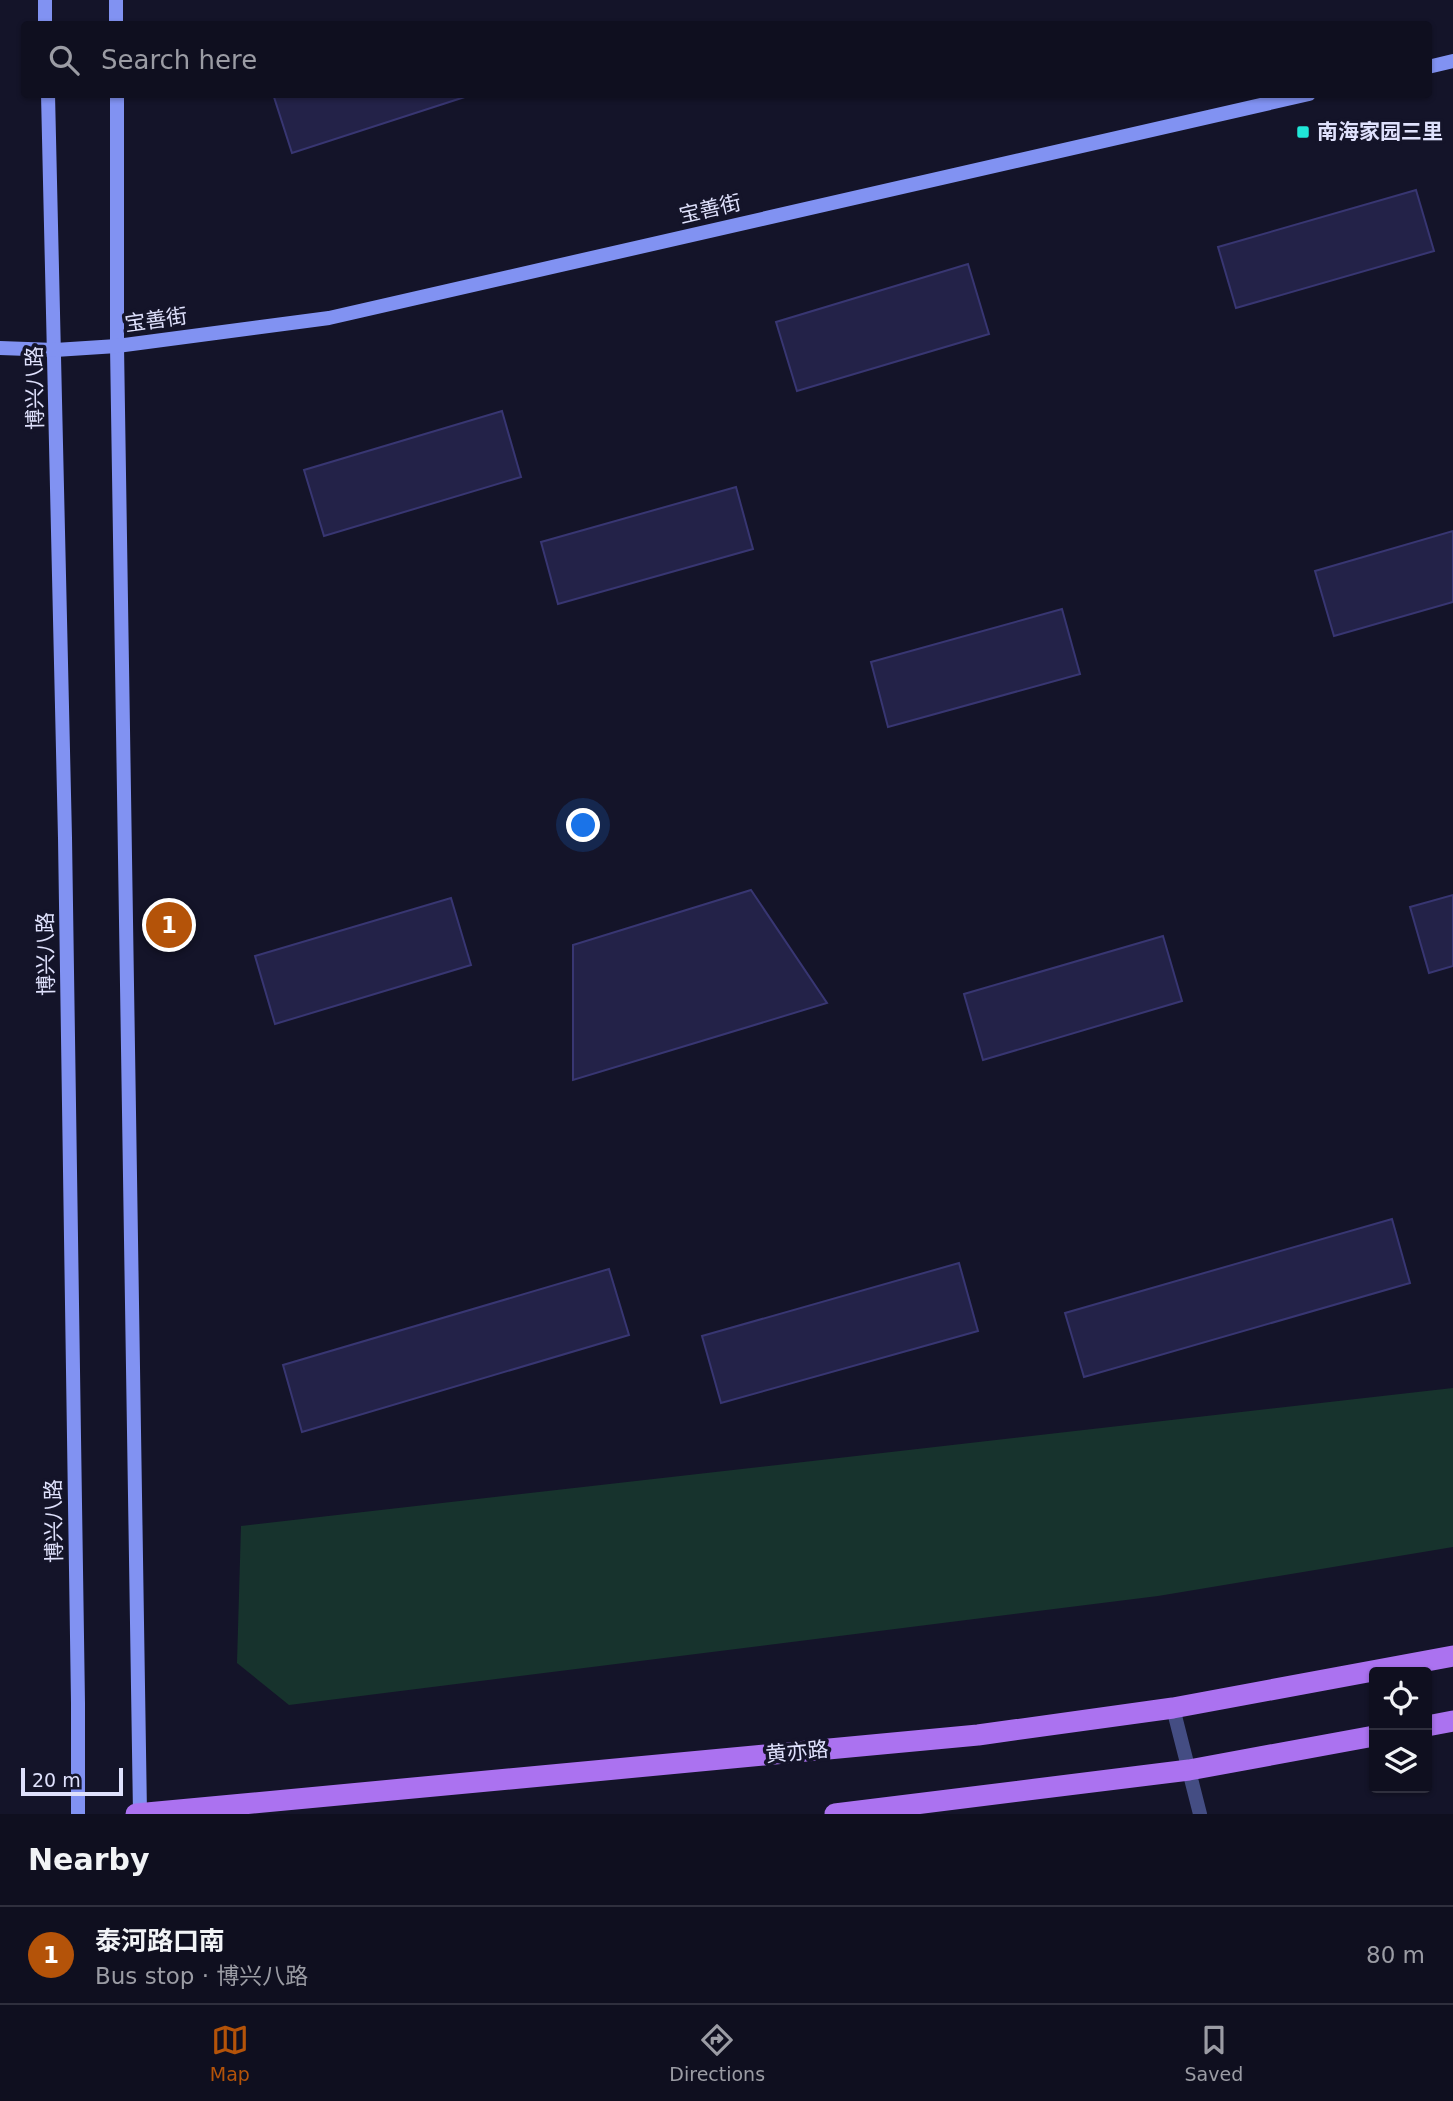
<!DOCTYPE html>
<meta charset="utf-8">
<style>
:root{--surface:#0f0f1f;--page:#1d1d2c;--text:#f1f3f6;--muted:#9b9ca4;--line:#2f2f3d;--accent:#b45309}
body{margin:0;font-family:"DejaVu Sans","Noto Sans SC",sans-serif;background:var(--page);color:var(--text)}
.controls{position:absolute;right:21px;bottom:21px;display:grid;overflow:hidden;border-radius:7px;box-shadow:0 2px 5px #0004}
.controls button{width:63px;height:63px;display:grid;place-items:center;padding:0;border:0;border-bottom:2px solid var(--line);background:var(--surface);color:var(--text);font:35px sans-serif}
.scale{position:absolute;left:21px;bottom:18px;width:102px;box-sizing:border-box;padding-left:7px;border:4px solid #dfe1fc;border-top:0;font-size:19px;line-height:24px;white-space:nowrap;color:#dfe1fc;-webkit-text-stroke:5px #141429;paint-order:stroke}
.you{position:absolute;left:584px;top:826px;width:24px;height:24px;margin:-18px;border:5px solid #fff;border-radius:50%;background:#1a73e8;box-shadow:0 0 0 10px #1a73e833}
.badge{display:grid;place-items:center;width:46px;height:46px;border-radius:50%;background:var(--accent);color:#fff;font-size:23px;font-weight:700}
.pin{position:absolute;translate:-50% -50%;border:4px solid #fff;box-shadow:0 2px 7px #0006}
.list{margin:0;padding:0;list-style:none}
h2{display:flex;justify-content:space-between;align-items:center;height:91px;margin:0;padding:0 28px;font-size:30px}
h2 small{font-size:23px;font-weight:400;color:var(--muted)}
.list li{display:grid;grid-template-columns:46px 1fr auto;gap:21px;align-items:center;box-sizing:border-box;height:98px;padding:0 28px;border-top:2px solid var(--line)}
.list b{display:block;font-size:26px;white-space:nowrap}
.list p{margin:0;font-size:23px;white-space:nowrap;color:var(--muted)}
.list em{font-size:23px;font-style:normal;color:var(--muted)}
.icon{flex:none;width:38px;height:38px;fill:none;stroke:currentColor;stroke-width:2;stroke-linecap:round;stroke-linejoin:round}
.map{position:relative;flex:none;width:1453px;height:1814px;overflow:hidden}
.search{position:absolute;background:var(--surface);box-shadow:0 2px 5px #0004;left:21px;right:21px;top:21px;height:77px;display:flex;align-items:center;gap:18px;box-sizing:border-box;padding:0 24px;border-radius:7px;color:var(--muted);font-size:26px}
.sheet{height:189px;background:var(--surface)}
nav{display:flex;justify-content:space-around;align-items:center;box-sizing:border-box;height:98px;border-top:2px solid var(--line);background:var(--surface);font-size:19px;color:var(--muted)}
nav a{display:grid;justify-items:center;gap:4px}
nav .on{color:var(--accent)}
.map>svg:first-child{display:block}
.green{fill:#17332d}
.building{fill:#232248;stroke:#383672;stroke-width:2}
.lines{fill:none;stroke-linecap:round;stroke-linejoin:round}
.street{stroke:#444d83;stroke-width:14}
.secondary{stroke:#8192f2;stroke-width:14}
.primary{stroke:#ab72f0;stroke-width:21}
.poi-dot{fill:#20e7d8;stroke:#141429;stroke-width:2.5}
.labels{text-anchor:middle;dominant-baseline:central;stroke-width:7;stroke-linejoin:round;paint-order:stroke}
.poi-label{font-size:21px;font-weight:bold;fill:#dfe1fc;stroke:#141429;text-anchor:start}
.street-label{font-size:21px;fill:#dfe1fc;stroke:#141429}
</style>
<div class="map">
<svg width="1453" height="1814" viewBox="0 0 1453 1814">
<rect width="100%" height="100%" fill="#141429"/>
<polygon class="green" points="1453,1388 1453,1547 1158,1596 289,1705 237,1663 241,1526"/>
<g class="building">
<polygon points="273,94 474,94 292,153"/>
<polygon points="1416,190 1434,251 1236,308 1218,247"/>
<polygon points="968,264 989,334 797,391 776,322"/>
<polygon points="502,411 521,477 324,536 304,470"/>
<polygon points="736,487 753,549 558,604 541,542"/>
<polygon points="1453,531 1453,602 1334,636 1315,571"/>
<polygon points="1062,609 1080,674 888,727 871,662"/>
<polygon points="751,890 827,1003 573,1080 573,945"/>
<polygon points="1453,895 1453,966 1429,973 1410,907"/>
<polygon points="451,898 471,965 275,1024 255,956"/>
<polygon points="1163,936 1182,1001 983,1060 964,994"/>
<polygon points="1392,1219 1410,1283 1084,1377 1065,1313"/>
<polygon points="959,1263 978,1331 721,1403 702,1336"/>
<polygon points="609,1269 629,1335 302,1432 283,1365"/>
</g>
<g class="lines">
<polyline class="street" points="1173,1708 1200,1814"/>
<g class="secondary">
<polyline points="45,0 45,24"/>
<polyline points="116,0 116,24"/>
<polyline points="1428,67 1453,61"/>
<polyline points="48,94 65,838 78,1703 78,1814"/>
<polyline points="117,94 117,346 140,1814"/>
<polyline points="0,348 55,350 117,346 329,318 1309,94"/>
</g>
<g class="primary">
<polyline points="1427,1726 1453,1721"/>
<polyline points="136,1814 978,1735 1173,1708 1453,1656"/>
<polyline points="835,1814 1189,1770 1374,1736"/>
</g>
</g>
<rect class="poi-dot" x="1296" y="125" width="14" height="14" rx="3.5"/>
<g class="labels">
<g class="poi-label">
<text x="1317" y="132">南海家园三里</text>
</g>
<g class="street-label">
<text transform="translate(710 209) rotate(-13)">宝善街</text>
<text transform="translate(156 320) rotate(-8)">宝善街</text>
<text transform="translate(35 388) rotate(-91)">博兴八路</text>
<text transform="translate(46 954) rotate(-91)">博兴八路</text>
<text transform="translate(54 1521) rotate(-91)">博兴八路</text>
<text transform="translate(797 1752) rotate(-5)">黄亦路</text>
</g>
</g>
</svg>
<div class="controls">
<button><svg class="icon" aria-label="locate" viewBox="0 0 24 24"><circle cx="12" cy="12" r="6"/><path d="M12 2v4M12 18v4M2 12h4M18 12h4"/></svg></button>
<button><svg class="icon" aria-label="layers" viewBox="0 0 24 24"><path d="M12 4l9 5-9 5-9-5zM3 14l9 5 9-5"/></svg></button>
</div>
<div class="scale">20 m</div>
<div class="you"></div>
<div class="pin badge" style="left:169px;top:925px">1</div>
<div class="search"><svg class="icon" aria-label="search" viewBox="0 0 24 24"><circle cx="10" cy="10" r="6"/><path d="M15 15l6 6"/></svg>Search here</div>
</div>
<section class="sheet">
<h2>Nearby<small></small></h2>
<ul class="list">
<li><span class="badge">1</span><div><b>泰河路口南</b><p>Bus stop · 博兴八路</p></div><em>80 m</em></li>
</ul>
</section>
<nav>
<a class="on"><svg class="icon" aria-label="map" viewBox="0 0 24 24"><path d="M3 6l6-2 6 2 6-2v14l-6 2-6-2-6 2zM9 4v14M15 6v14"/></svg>Map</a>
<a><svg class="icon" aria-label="directions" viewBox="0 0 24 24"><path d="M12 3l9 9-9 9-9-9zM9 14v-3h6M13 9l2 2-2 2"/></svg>Directions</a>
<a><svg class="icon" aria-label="saved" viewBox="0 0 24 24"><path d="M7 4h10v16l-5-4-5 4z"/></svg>Saved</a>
</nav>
